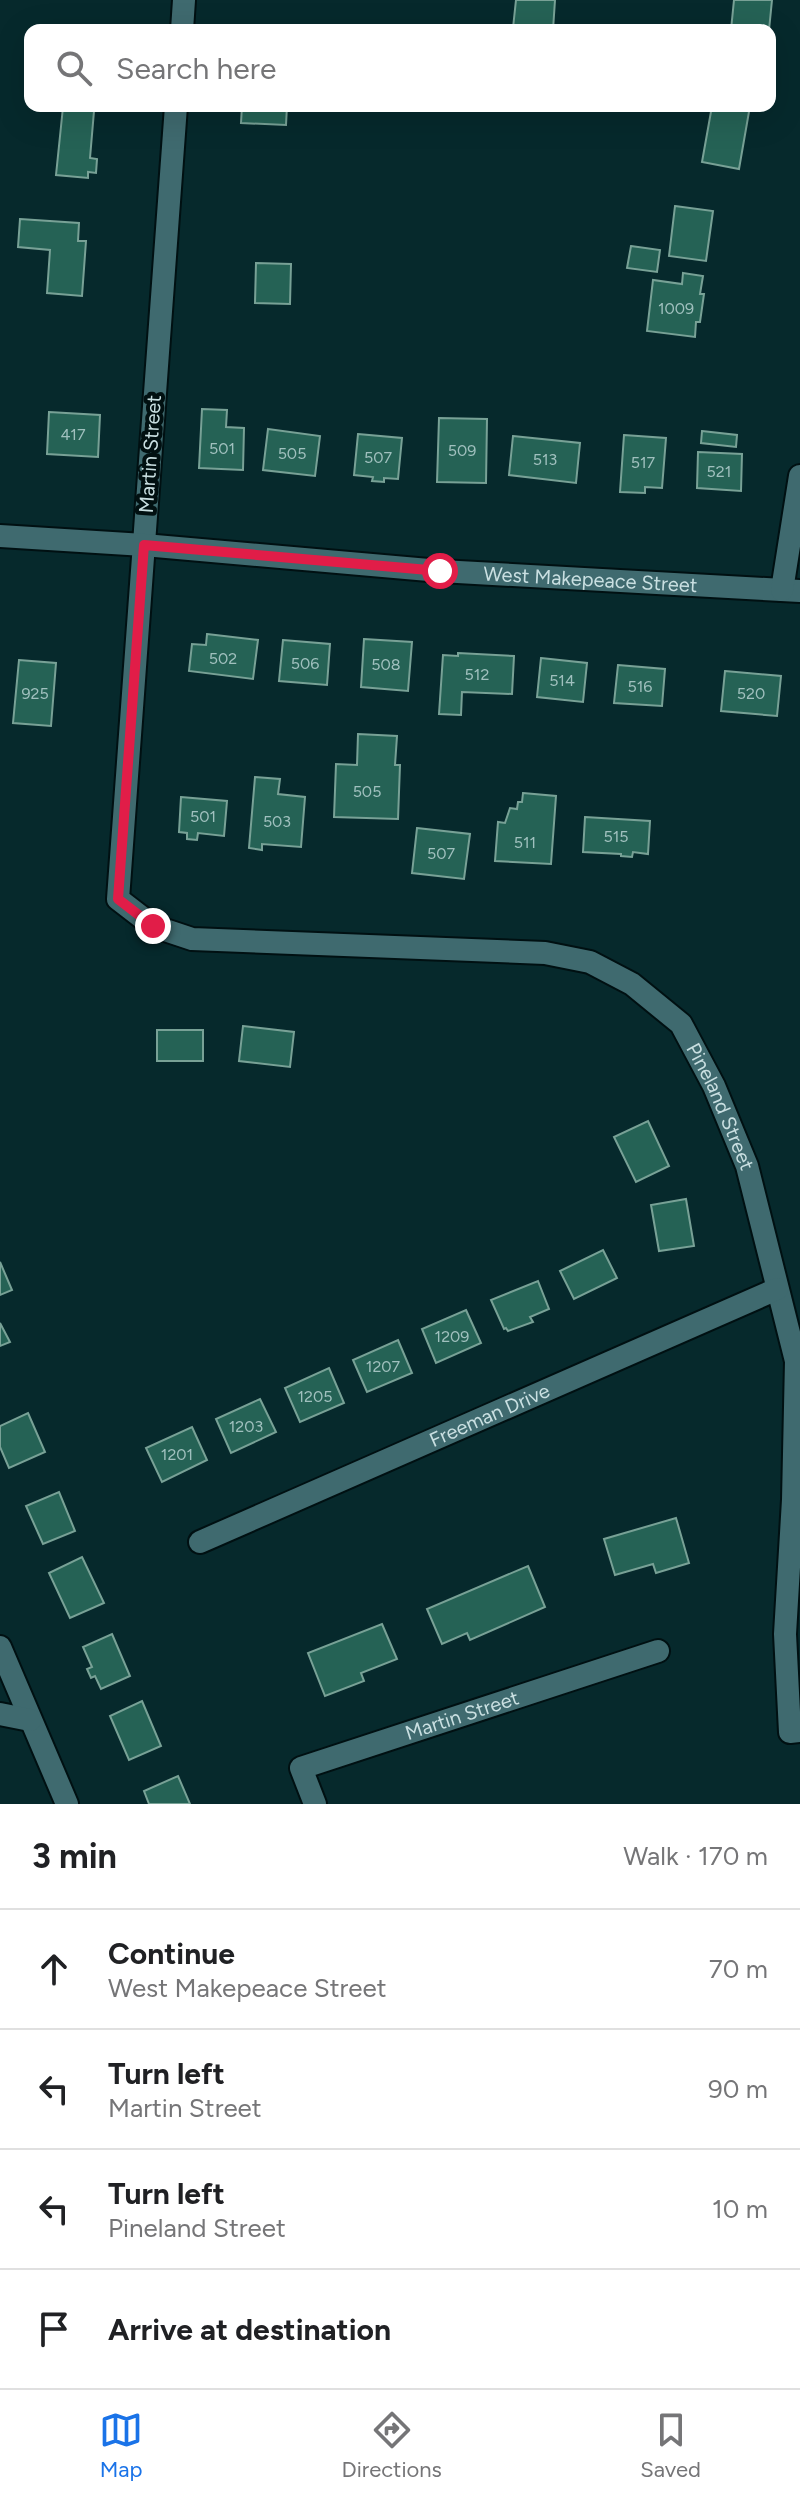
<!DOCTYPE html>
<meta charset="utf-8">
<style>
:root{--surface:#fff;--page:#f6f6f6;--text:#202124;--muted:#757577;--line:#e0e0e0;--accent:#1a73e8}
body{margin:0;font-family:Figtree,sans-serif;background:var(--page);color:var(--text)}
.stop{position:absolute;width:24px;height:24px;margin:-18px;border:6px solid #e11d48;border-radius:50%;background:#fff}
.stop.end{background:#e11d48;border-color:#fff;box-shadow:0 2px 8px #0008}
.list{margin:0;padding:0;list-style:none}
h2{display:flex;justify-content:space-between;align-items:center;height:104px;margin:0;padding:0 32px;font-size:34px}
h2 small{font-size:26px;font-weight:400;color:var(--muted)}
.list li{display:grid;grid-template-columns:52px 1fr auto;gap:24px;align-items:center;box-sizing:border-box;height:120px;padding:0 32px;border-top:2px solid var(--line)}
.list b{display:block;font-size:30px;white-space:nowrap}
.list p{margin:0;font-size:26px;white-space:nowrap;color:var(--muted)}
.list em{font-size:26px;font-style:normal;color:var(--muted)}
.icon{flex:none;width:44px;height:44px;fill:none;stroke:currentColor;stroke-width:2;stroke-linecap:round;stroke-linejoin:round}
.map{position:relative;flex:none;width:800px;height:1804px;overflow:hidden}
.search{position:absolute;background:var(--surface);box-shadow:0 8px 32px #0002;left:24px;right:24px;top:24px;height:88px;display:flex;align-items:center;gap:20px;box-sizing:border-box;padding:0 28px;border-radius:16px;color:var(--muted);font-size:30px}
.sheet{height:584px;background:var(--surface)}
nav{display:flex;justify-content:space-around;align-items:center;box-sizing:border-box;height:112px;border-top:2px solid var(--line);background:var(--surface);font-size:22px;color:var(--muted)}
nav a{display:grid;justify-items:center;gap:4px}
nav .on{color:var(--accent)}
.map>svg:first-child{display:block}
.building{fill:#256255;stroke:#78a196;stroke-width:2}
.lines{fill:none;stroke-linecap:round;stroke-linejoin:round}
.minor-casing{stroke:#001012;stroke-width:26}
.minor{stroke:#3f6a6f;stroke-width:22}
.route{stroke:#e11d48;stroke-width:10}
.labels{text-anchor:middle;dominant-baseline:central;stroke-width:8;stroke-linejoin:round;paint-order:stroke}
.number-label{font-size:16px;fill:#a0c0be}
.street-label{font-size:20px;fill:#c9dfe1;stroke:#011011}
</style>
<div class="map">
<svg width="800" height="1804" viewBox="0 0 800 1804">
<rect width="100%" height="100%" fill="#06292c"/>
<g class="building">
<polygon points="516,0 555,0 553,30 513,28"/>
<polygon points="734,0 772,0 769,30 731,30"/>
<polygon points="62,26 93,30 62,30"/>
<polygon points="242,106 287,106 286,125 241,123"/>
<polygon points="712,106 750,106 739,169 702,162"/>
<polygon points="63,107 94,111 90,158 97,159 96,173 88,172 88,178 56,175"/>
<polygon points="675,206 713,211 706,261 669,256"/>
<polygon points="20,219 79,223 78,241 86,241 82,296 47,293 50,250 18,247"/>
<polygon points="631,246 660,250 657,272 627,268"/>
<polygon points="256,263 291,264 290,304 255,303"/>
<polygon points="683,273 703,276 700,294 704,294 700,322 696,322 695,337 647,331 653,280 682,284"/>
<polygon points="202,409 227,410 226,427 244,428 243,470 199,468"/>
<polygon points="49,412 100,415 98,457 47,454"/>
<polygon points="439,418 487,419 486,483 437,482"/>
<polygon points="268,429 320,436 315,476 263,470"/>
<polygon points="702,431 737,435 736,447 701,443"/>
<polygon points="358,434 402,438 398,479 384,478 384,482 372,481 373,477 354,475"/>
<polygon points="624,435 666,438 662,488 645,487 645,493 620,492"/>
<polygon points="513,436 580,443 576,483 509,475"/>
<polygon points="698,452 742,454 741,491 697,488"/>
<polygon points="207,634 258,640 253,679 189,671 192,644 206,645"/>
<polygon points="364,639 412,642 408,691 361,687"/>
<polygon points="283,640 330,644 327,685 279,681"/>
<polygon points="458,653 514,656 512,694 462,692 461,715 439,714 443,655 458,656"/>
<polygon points="541,658 587,663 583,702 537,697"/>
<polygon points="19,660 56,663 51,726 13,723"/>
<polygon points="618,665 665,669 662,706 614,703"/>
<polygon points="725,671 781,676 777,716 721,711"/>
<polygon points="358,734 397,736 395,765 400,765 398,819 334,817 336,764 357,765"/>
<polygon points="255,777 280,779 278,794 305,797 301,847 262,844 262,850 249,848"/>
<polygon points="523,793 556,796 551,864 495,861 498,822 505,823 510,808 517,809 518,802 522,802"/>
<polygon points="181,797 227,801 224,836 198,833 197,840 187,839 187,833 179,832"/>
<polygon points="585,817 650,821 648,854 633,852 632,857 621,856 621,854 583,852"/>
<polygon points="417,828 470,834 464,879 412,873"/>
<polygon points="243,1026 294,1032 290,1067 239,1061"/>
<rect x="157" y="1030" width="46" height="31"/>
<polygon points="648,1121 669,1166 636,1182 614,1137"/>
<polygon points="686,1199 694,1246 659,1251 651,1205"/>
<polygon points="603,1250 617,1278 574,1299 560,1271"/>
<polygon points="0,1262 12,1290 0,1295"/>
<polygon points="538,1281 549,1309 530,1317 533,1322 508,1331 506,1328 504,1329 491,1300"/>
<polygon points="466,1310 481,1343 436,1363 422,1329"/>
<polygon points="0,1323 10,1342 0,1346"/>
<polygon points="398,1340 412,1373 367,1392 353,1360"/>
<polygon points="329,1368 344,1403 300,1422 285,1388"/>
<polygon points="260,1399 276,1432 231,1453 216,1419"/>
<polygon points="28,1413 45,1452 9,1468 0,1447 0,1426"/>
<polygon points="192,1427 207,1460 162,1482 146,1448"/>
<polygon points="59,1492 75,1531 43,1544 26,1506"/>
<polygon points="676,1518 689,1563 656,1573 653,1564 615,1575 604,1539"/>
<polygon points="82,1557 104,1603 70,1618 49,1573"/>
<polygon points="528,1566 545,1607 470,1640 467,1633 442,1644 427,1609"/>
<polygon points="382,1624 397,1659 361,1673 364,1681 325,1696 308,1653"/>
<polygon points="112,1634 130,1676 101,1689 95,1676 91,1678 87,1669 92,1667 83,1647"/>
<polygon points="142,1701 161,1746 129,1760 110,1716"/>
<polygon points="178,1776 190,1804 149,1804 144,1791"/>
</g>
<g class="lines">
<g class="minor-casing">
<g id="minor">
<polyline points="182,30 184,0"/>
<path id="s1" d="M176 106 118 899 153 926 192 939 545 953 590 962 632 984 681 1024 714 1086 747 1166 796 1361 793 1500 785 1634 790 1732 800 1731"/>
<path id="s2" d="M0 536 144 545 440 571 800 591"/>
<polyline points="782,590 800,476"/>
<path id="s3" d="M200 1542 777 1289"/>
<polyline points="0,1647 67,1804"/>
<polyline points="0,1714 30,1720"/>
<path id="s4" d="M315 1804 301 1768 658 1651"/>
</g>
</g>
<use href="#minor" class="minor"/>
</g>
<g class="lines">
<polyline class="route" points="153,926 118,899 144,545 440,571"/>
</g>
<g class="labels">
<g class="number-label">
<text x="676" y="308">1009</text>
<text x="73" y="434">417</text>
<text x="222" y="448">501</text>
<text x="462" y="450">509</text>
<text x="292" y="453">505</text>
<text x="378" y="457">507</text>
<text x="545" y="459">513</text>
<text x="643" y="462">517</text>
<text x="719" y="471">521</text>
<text x="223" y="658">502</text>
<text x="305" y="663">506</text>
<text x="386" y="664">508</text>
<text x="477" y="674">512</text>
<text x="562" y="680">514</text>
<text x="640" y="686">516</text>
<text x="35" y="693">925</text>
<text x="751" y="693">520</text>
<text x="367" y="791">505</text>
<text x="203" y="816">501</text>
<text x="277" y="821">503</text>
<text x="616" y="836">515</text>
<text x="525" y="842">511</text>
<text x="441" y="853">507</text>
<text x="452" y="1336">1209</text>
<text x="383" y="1366">1207</text>
<text x="315" y="1396">1205</text>
<text x="246" y="1426">1203</text>
<text x="177" y="1454">1201</text>
</g>
<g class="street-label">
<text transform="translate(150 454) rotate(-86)">Martin Street</text>
<text stroke="none"><textPath href="#s2" startOffset="592">West Makepeace Street</textPath></text>
<text stroke="none"><textPath href="#s1" startOffset="1482">Pineland Street</textPath></text>
<text stroke="none"><textPath href="#s3" startOffset="316">Freeman Drive</textPath></text>
<text stroke="none"><textPath href="#s4" startOffset="208">Martin Street</textPath></text>
</g>
</g>
</svg>
<div class="stop" style="left:440px;top:571px"></div>
<div class="stop end" style="left:153px;top:926px"></div>
<div class="search"><svg class="icon" aria-label="search" viewBox="0 0 24 24"><circle cx="10" cy="10" r="6"/><path d="M15 15l6 6"/></svg>Search here</div>
</div>
<section class="sheet">
<h2>3 min<small>Walk · 170 m</small></h2>
<ul class="list">
<li><svg class="icon" aria-label="ahead" viewBox="0 0 24 24"><path d="M12 20V5M6 11l6-6 6 6"/></svg><div><b>Continue</b><p>West Makepeace Street</p></div><em>70 m</em></li>
<li><svg class="icon" aria-label="left" viewBox="0 0 24 24"><path d="M17 20v-9H6M10 6l-5 5 5 5"/></svg><div><b>Turn left</b><p>Martin Street</p></div><em>90 m</em></li>
<li><svg class="icon" aria-label="left" viewBox="0 0 24 24"><path d="M17 20v-9H6M10 6l-5 5 5 5"/></svg><div><b>Turn left</b><p>Pineland Street</p></div><em>10 m</em></li>
<li><svg class="icon" aria-label="arrive" viewBox="0 0 24 24"><path d="M6 21V4h12l-3 4 3 4H6"/></svg><div><b>Arrive at destination</b></div></li>
</ul>
</section>
<nav>
<a class="on"><svg class="icon" aria-label="map" viewBox="0 0 24 24"><path d="M3 6l6-2 6 2 6-2v14l-6 2-6-2-6 2zM9 4v14M15 6v14"/></svg>Map</a>
<a><svg class="icon" aria-label="directions" viewBox="0 0 24 24"><path d="M12 3l9 9-9 9-9-9zM9 14v-3h6M13 9l2 2-2 2"/></svg>Directions</a>
<a><svg class="icon" aria-label="saved" viewBox="0 0 24 24"><path d="M7 4h10v16l-5-4-5 4z"/></svg>Saved</a>
</nav>
